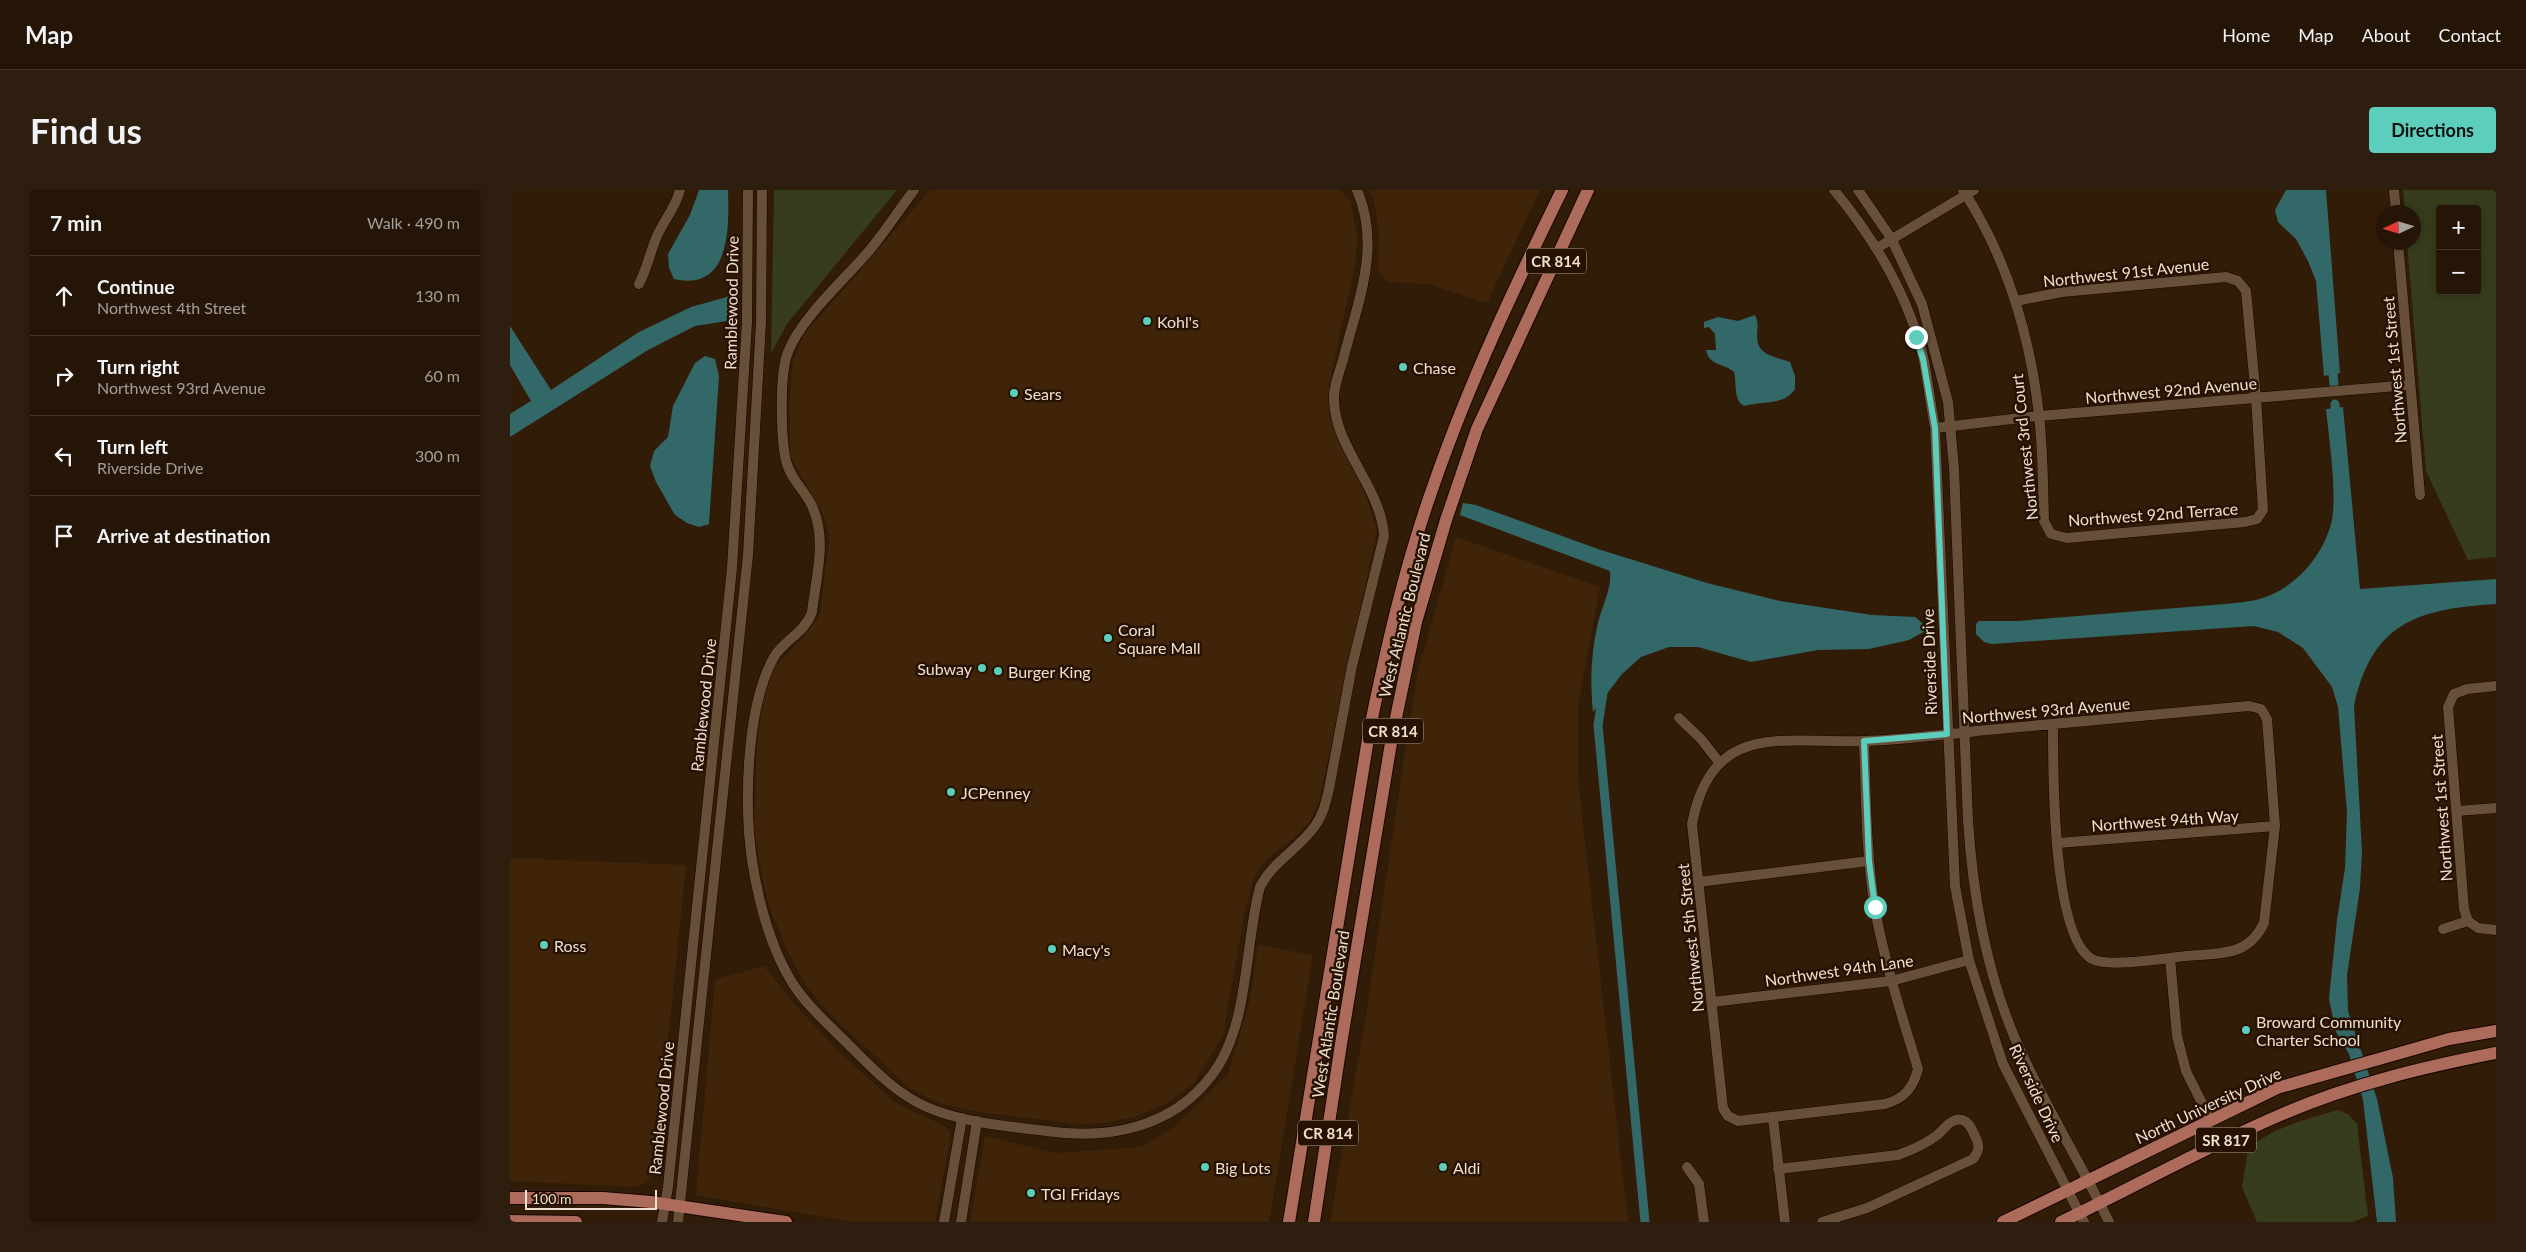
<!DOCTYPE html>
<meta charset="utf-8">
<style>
:root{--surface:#251506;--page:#2d1e10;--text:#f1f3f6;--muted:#a39f9b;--line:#423428;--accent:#5ccebb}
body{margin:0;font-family:Lato,sans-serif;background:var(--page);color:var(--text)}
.controls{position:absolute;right:15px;top:15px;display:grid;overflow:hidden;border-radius:5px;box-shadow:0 2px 8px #0003}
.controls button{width:45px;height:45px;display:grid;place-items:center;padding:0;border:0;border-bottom:1px solid var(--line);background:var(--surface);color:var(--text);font:25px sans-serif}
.compass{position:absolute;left:1866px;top:15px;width:45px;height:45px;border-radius:50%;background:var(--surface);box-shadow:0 2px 8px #0003;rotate:266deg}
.scale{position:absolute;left:15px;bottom:12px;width:132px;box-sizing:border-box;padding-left:5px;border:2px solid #eedfd3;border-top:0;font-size:14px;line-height:18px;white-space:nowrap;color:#eedfd3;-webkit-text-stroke:4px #271201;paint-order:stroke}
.stop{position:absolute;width:15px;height:15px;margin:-11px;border:4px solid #5ccebb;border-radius:50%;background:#fff}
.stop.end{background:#5ccebb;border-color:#fff;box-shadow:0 1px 5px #0008}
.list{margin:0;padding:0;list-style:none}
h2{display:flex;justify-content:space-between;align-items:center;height:65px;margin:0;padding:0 20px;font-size:21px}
h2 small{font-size:16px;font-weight:400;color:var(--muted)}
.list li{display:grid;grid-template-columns:32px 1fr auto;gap:15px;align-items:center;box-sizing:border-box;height:80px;padding:0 20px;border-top:1px solid var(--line)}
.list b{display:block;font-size:19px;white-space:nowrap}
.list p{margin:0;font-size:16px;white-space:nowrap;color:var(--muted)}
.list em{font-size:16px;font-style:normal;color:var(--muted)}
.icon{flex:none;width:28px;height:28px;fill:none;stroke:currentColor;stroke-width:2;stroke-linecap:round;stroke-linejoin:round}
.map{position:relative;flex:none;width:1986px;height:1032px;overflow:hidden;border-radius:5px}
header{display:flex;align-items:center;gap:30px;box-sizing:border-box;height:70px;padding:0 25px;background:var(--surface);border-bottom:1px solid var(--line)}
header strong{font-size:24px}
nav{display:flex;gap:28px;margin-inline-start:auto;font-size:18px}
.intro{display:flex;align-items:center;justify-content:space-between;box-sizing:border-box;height:120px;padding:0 30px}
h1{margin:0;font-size:35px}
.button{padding:12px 22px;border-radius:5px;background:var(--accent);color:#111;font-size:18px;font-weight:700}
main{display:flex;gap:30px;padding:0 30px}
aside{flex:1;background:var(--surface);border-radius:5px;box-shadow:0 2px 8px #0003}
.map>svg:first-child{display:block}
.built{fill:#3f240a}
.green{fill:#363c1c;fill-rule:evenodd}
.water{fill:#336868}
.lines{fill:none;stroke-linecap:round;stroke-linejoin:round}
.canal{stroke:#336868;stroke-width:9}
.minor-casing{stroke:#180500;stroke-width:11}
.major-casing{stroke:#180500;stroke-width:14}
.minor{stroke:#674f3a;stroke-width:10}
.major{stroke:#ad6b5b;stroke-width:12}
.route{stroke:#5ccebb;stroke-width:6}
.poi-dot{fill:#5ccebb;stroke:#271201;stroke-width:2}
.labels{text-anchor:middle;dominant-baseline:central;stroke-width:5;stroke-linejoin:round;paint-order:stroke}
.shield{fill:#271201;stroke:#b2a294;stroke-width:1}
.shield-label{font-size:15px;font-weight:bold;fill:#eedfd3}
.street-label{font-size:16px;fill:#eedfd3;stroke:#271201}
.poi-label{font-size:16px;fill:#eedfd3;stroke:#271201;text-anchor:start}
</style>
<header>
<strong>Map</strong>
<nav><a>Home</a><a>Map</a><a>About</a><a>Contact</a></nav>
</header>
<div class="intro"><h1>Find us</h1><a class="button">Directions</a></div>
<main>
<aside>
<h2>7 min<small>Walk · 490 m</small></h2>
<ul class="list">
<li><svg class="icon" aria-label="ahead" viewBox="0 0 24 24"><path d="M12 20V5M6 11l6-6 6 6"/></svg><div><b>Continue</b><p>Northwest 4th Street</p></div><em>130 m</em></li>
<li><svg class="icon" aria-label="right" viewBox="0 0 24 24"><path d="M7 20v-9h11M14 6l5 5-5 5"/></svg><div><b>Turn right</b><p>Northwest 93rd Avenue</p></div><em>60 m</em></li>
<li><svg class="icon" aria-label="left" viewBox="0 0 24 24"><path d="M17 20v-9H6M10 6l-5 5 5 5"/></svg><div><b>Turn left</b><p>Riverside Drive</p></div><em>300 m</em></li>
<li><svg class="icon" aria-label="arrive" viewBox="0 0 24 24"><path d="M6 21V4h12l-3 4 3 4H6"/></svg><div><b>Arrive at destination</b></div></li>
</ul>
</aside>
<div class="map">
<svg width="1986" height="1032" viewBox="0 0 1986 1032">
<rect width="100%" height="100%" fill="#311c08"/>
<g class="built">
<polygon points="420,0 830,0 840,11 847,43 846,69 819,196 819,227 856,306 867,341 809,611 800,631 783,649 757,669 745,684 734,726 713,846 684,893 656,914 627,926 595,933 570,934 469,922 429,913 399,898 318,822 297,797 278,762 259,717 251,681 244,640 247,554 255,498 267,474 292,449 310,424 319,352 318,338 313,324 280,266 279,214 283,171 294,145"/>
<polygon points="859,0 1030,0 977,113 918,94 877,92 868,81 869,41 864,10"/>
<polygon points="946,347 1090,397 1068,516 1068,590 1118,1032 820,1032 856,825 899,534 909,477"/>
<polygon points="0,668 176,675 145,978 137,992 126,997 0,991"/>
<polygon points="748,755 803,765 759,1032 460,1032 475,946 545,963 632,957 667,935 718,884 740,809"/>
<polygon points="254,776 282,811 330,863 387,914 433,935 441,943 425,1032 342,1032 186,1005 205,790"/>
</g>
<g class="green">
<polygon points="264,0 387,0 277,134 261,163"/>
<path d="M1893 0H1986V367L1958 370 1916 281 1897 53 1904 52V22H1895ZM1930 19H1967V101H1930Z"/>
<path d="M1828 920 1838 924 1847 934 1858 1026 1843 1032H1747L1732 997 1738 959C1763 937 1797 929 1828 920Z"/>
</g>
<g class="water">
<path d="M189 0H218C219 37 221 102 164 89L159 78 158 64 180 25Z"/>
<polygon points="1776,0 1816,0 1830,183 1814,186 1806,91 1798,71 1786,49 1768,32 1765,20"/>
<polygon points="224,105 223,130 185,136 138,160 0,247 0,224 21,211 0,175 0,136 41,200 129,142 181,117"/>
<path d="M1245 125C1249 133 1247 139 1247 148 1248 166 1267 167 1280 172L1285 186V199C1274 216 1251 211 1234 216 1223 210 1227 193 1224 182 1214 173 1199 176 1196 160H1206L1205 144 1199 137 1194 138V132L1208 127 1228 131Z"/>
<polygon points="195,166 205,169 209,186 199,334 189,337 177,333 165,325 146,292 140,276 144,261 158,247 163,216 185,173"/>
<path d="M1833 217 1850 399 1986 389V414C1908 419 1862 432 1844 516L1852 662 1850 698 1837 785 1838 821 1867 909 1883 988 1886 1032H1867L1853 910 1839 864 1826 842 1819 809 1827 730 1835 678 1837 622 1828 517 1822 497 1793 458 1768 442 1744 436 1482 454 1474 452 1466 444V434L1469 431H1508L1715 414C1725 413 1736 412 1746 410 1782 401 1811 370 1821 334 1828 307 1819 249 1816 219Z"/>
<path d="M953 313 966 315 1088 359 1197 393 1270 411 1362 425 1405 427 1419 439 1399 450 1359 459 1308 460 1241 472 1188 457H1159L1131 467 1112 484 1083 522C1080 493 1081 462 1088 433 1092 416 1102 399 1100 381L950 325Z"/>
</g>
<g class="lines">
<g class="canal">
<polyline points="1822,172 1824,194"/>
<polyline points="1825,214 1826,230"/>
<polyline points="1093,503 1088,535 1135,1032"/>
</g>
<g class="minor-casing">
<g id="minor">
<path d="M404 0C389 20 375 42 359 61 334 90 291 128 278 162 269 184 271 248 276 271 280 288 294 300 301 314 318 347 306 387 302 422 295 443 274 450 264 467 241 508 237 576 238 622 239 676 254 748 283 794 300 820 325 840 346 862 368 884 390 906 419 918 455 933 497 936 536 941 599 950 662 938 702 885 740 835 734 756 750 697 763 671 789 659 805 636 813 625 816 612 819 599L842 476 874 346C871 297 826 260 824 211 823 198 829 183 833 170 847 114 872 58 847 0"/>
<path d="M1324 0C1364 48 1400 108 1414 171 1418 193 1421 216 1425 238L1445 696 1459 770 1493 874 1574 1032"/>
<path d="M1348 0 1381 48 1412 114 1438 212 1444 278 1458 631C1463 705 1475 777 1504 846 1531 910 1569 969 1599 1032"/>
<path d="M1453 0C1497 68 1520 145 1529 225 1533 260 1533 296 1534 331L1541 344 1557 348 1735 332 1747 329 1753 320 1746 208 1736 101 1728 91 1716 87 1552 102 1506 111"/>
<polyline points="1884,0 1886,22"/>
<polyline points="1888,52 1910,305"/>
<polyline points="1367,58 1464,0"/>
<path d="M129 94C137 79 140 62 147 46 154 30 166 17 170 0"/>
<polyline points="1425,238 1529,226 1899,195"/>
<polyline points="1169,528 1191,549 1209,572"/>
<path d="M1354 551C1356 607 1356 664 1365 719 1375 774 1392 826 1408 879 1403 898 1394 909 1375 914L1228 931 1218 926 1213 918 1182 634C1202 529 1274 554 1355 551 1388 550 1421 545 1454 543L1466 541 1739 516 1751 519 1757 529 1765 636 1754 733C1738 767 1710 763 1676 766 1656 768 1598 778 1582 769 1542 746 1543 579 1543 534"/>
<polyline points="1947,621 1986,618"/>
<polyline points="1548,653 1765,636"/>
<polyline points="1188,692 1359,671"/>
<polyline points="1958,731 1954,719 1938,517 1944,504 1957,499 1986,496"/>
<polyline points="1933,739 1958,731 1968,738 1986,740"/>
<polyline points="1660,768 1667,846 1676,881 1700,929"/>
<polyline points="1202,812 1381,791 1459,770"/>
<polyline points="1263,928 1275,1032"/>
<polyline points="1177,977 1189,994 1194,1032"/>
<path d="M1268 979 1388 965C1402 960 1414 955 1426 946 1434 940 1441 927 1452 930 1460 932 1462 941 1466 948 1470 956 1469 961 1463 969L1357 1018 1312 1032"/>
<polyline points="152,1032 158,997 222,378 237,132 238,0"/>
<polyline points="168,1032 238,365 251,132 252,0"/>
<polyline points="434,1032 452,928"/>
<polyline points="451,1032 467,931"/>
</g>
</g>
<g class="major-casing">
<g id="major">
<polyline points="0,1008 93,1008 141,1012 276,1032"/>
<polyline points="0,1031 66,1032"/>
<path d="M779 1032 859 543C876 459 895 375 924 294 959 193 1005 96 1052 0"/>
<polyline points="804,1032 831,854 882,547 906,432 936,330 967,239 1078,0"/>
<polyline points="1493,1032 1767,898 1939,849 1986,841"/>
<path d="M1551 1032C1626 996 1699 955 1775 923 1843 894 1914 877 1986 863"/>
</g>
</g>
<use href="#minor" class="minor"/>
<use href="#major" class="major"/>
</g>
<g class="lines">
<polyline class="route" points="1365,717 1359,671 1354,551 1437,544 1425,238 1413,169 1406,147"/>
</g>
<g class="poi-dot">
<circle cx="637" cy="131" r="5"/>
<circle cx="893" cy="177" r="5"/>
<circle cx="504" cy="203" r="5"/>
<circle cx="598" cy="448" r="5"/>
<circle cx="472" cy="478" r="5"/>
<circle cx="488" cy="481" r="5"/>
<circle cx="441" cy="602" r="5"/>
<circle cx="34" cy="755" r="5"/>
<circle cx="542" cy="759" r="5"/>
<circle cx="1736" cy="840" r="5"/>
<circle cx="695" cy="977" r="5"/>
<circle cx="933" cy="977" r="5"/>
<circle cx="521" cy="1003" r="5"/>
</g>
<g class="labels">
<g class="shield">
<rect x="1016" y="58.5" width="60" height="25" rx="4"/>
<rect x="853" y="528.5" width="60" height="25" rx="4"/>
<rect x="788" y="930.5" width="60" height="25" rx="4"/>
<rect x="1686" y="937.5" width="60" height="25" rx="4"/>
</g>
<g class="shield-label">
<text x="1046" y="71">CR 814</text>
<text x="883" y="541">CR 814</text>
<text x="818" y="943">CR 814</text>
<text x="1716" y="950">SR 817</text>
</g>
<g class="street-label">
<text transform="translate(1616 82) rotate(-6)">Northwest 91st Avenue</text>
<text transform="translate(221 113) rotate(-89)">Ramblewood Drive</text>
<text transform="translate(1884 180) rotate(-95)">Northwest 1st Street</text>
<text transform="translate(1661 200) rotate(-5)">Northwest 92nd Avenue</text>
<text transform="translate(1514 257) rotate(-96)">Northwest 3rd Court</text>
<text transform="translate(1643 324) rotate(-4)">Northwest 92nd Terrace</text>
<text transform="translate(894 425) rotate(-76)">West Atlantic Boulevard</text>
<text transform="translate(1419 472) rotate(-92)">Riverside Drive</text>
<text transform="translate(193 515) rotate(-84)">Ramblewood Drive</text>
<text transform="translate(1536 520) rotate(-5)">Northwest 93rd Avenue</text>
<text transform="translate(1931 618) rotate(-94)">Northwest 1st Street</text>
<text transform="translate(1655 630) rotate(-4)">Northwest 94th Way</text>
<text transform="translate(1180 748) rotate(-96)">Northwest 5th Street</text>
<text transform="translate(1329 780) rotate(-8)">Northwest 94th Lane</text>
<text transform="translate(820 824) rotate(-81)">West Atlantic Boulevard</text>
<text transform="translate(1527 903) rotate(65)">Riverside Drive</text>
<text transform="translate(1698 915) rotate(-25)">North University Drive</text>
<text transform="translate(151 918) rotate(-84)">Ramblewood Drive</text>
</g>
<g class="poi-label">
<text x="647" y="131">Kohl's</text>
<text x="903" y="177">Chase</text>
<text x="514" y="203">Sears</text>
<text x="608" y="439">Coral<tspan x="608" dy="18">Square Mall</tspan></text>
<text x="462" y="478" text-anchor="end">Subway</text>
<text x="498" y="481">Burger King</text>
<text x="451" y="602">JCPenney</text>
<text x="44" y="755">Ross</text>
<text x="552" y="759">Macy's</text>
<text x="1746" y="831">Broward Community<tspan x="1746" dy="18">Charter School</tspan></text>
<text x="705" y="977">Big Lots</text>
<text x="943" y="977">Aldi</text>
<text x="531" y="1003">TGI Fridays</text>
</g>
</g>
</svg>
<div class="controls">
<button>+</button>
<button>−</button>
</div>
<svg class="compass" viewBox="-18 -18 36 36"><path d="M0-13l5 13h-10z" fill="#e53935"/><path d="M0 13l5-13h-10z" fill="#a39f9b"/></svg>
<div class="scale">100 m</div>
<div class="stop" style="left:1365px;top:717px"></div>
<div class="stop end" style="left:1406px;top:147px"></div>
</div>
</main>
